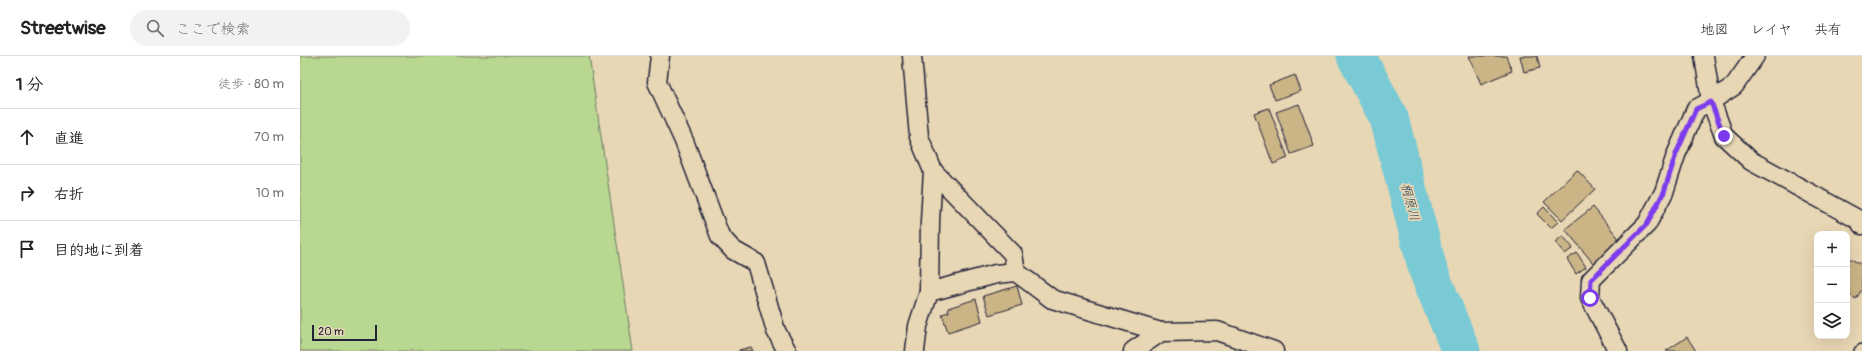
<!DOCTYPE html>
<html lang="ja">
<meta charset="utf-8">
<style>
:root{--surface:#fff;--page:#f2f2f2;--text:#222;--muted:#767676;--line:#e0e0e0}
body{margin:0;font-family:Pangolin,"Klee One",sans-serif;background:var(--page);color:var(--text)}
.controls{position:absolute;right:12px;bottom:12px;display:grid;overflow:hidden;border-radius:8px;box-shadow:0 4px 16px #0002}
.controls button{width:36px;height:36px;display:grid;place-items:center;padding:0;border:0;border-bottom:1px solid var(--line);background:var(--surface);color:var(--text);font:20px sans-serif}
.scale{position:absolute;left:12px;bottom:10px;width:65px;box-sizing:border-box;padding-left:4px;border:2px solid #22223b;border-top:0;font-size:11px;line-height:14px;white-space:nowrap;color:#22223b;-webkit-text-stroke:3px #e8d7b4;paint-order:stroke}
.stop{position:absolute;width:12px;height:12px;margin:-9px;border:3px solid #7c3aed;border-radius:50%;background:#fff}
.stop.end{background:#7c3aed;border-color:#fff;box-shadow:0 1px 4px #0008}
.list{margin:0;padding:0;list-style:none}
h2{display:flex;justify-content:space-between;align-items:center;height:52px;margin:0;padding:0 16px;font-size:17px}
h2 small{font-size:13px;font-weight:400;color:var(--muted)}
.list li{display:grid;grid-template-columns:26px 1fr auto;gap:12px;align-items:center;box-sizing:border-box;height:56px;padding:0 16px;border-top:1px solid var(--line)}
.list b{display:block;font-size:15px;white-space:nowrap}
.list em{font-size:13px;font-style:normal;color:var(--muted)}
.icon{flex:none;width:22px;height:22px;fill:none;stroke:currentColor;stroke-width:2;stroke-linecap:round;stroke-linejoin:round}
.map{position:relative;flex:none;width:1562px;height:295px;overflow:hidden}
header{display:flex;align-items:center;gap:24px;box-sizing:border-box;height:56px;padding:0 20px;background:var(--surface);border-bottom:1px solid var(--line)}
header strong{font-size:19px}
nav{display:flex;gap:22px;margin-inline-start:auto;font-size:14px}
.search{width:280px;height:36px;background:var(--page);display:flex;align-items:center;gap:10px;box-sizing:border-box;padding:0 14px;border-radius:22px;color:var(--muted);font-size:15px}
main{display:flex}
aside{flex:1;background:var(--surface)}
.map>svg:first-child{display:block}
.green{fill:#b8d790;stroke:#6d7c66}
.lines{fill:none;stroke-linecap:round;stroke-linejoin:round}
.river{stroke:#7acad5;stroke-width:39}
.building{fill:#cbb486;stroke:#22223b}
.lane-casing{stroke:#22223b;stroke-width:12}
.street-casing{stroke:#22223b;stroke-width:21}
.lane{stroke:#e8d7b4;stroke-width:9}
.street{stroke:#e8d7b4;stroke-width:18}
.route{stroke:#7c3aed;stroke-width:5}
.labels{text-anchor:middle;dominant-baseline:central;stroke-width:3.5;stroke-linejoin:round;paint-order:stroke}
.water-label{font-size:13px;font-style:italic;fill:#34445a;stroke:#e8d7b4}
</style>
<header>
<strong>Streetwise</strong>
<div class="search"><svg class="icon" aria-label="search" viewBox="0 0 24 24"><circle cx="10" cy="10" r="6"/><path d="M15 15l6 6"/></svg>ここで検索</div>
<nav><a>地図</a><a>レイヤ</a><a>共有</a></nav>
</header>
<main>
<aside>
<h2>1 分<small>徒歩 · 80 m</small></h2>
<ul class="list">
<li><svg class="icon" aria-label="ahead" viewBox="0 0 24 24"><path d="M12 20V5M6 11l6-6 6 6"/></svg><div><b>直進</b></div><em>70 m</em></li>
<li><svg class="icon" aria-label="right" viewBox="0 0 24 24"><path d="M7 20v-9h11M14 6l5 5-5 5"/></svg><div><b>右折</b></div><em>10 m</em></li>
<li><svg class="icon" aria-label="arrive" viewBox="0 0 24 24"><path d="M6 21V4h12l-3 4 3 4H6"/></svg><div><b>目的地に到着</b></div></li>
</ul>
</aside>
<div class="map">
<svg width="1562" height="295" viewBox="0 0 1562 295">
<rect width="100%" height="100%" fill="#e8d7b4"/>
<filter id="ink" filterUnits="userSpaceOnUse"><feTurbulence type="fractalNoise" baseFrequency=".025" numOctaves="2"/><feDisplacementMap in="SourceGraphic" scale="8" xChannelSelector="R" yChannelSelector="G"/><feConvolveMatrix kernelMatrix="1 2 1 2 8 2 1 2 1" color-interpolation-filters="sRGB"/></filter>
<g filter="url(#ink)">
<polygon class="green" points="0,0 289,0 333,295 0,295"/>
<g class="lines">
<polyline class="river" points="1056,0 1089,62 1128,214 1161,295"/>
</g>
<g class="building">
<polygon points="1169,0 1206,0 1212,15 1181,28"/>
<polygon points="1220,0 1237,0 1240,12 1224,16"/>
<polygon points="995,19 1001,35 975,44 969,29"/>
<polygon points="999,48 1014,90 991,98 976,56"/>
<polygon points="969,52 988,102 973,108 954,57"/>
<polygon points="1277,114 1295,133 1262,164 1244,146"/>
<polygon points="1244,151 1258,166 1251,172 1237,158"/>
<polygon points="1293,151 1321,185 1293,207 1265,173"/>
<polygon points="1263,180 1273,192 1265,198 1255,186"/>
<polygon points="1277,197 1286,211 1276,218 1267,203"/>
<polygon points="1547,201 1562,209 1562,233 1556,243 1547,237"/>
<polygon points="717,230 722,249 689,259 683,240"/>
<polygon points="676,243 682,265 648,276 642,258 649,256 648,252"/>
<polygon points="1387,281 1396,295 1366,295"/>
<polygon points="451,291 453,295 439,295 439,294"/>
</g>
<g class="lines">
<g class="lane-casing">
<polyline id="lane" points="1559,295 1562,293"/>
</g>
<g class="street-casing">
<g id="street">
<polyline points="360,0 357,26 384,85 420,180 433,194 456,207 476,275 487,295"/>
<polyline points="612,0 619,81 633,115 630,165 629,236 618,270 615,295"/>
<polyline points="1404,0 1411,45 1424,80 1451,105 1559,164 1562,169"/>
<polyline points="633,115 713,198 716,216 752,243 861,276"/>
<polyline points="629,236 696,218 716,216"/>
<polyline points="833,295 861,276 917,275 974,295"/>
<polyline points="1318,295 1290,242 1291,224 1347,168 1364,136 1376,99 1396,53 1411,45 1434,30 1455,0"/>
</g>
</g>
<use href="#lane" class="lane"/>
<use href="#street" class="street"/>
</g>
</g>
<g class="lines" filter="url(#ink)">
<polyline class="route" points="1290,242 1291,224 1347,168 1364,136 1376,98 1396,53 1411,46 1424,80"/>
</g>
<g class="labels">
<g class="water-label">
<text transform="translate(1110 146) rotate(75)">桐原川</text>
</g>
</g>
</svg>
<div class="controls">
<button>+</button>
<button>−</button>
<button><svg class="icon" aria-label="layers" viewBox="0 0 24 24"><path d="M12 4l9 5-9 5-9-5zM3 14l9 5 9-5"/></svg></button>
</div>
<div class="scale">20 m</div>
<div class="stop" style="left:1290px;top:242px"></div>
<div class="stop end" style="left:1424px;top:80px"></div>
</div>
</main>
